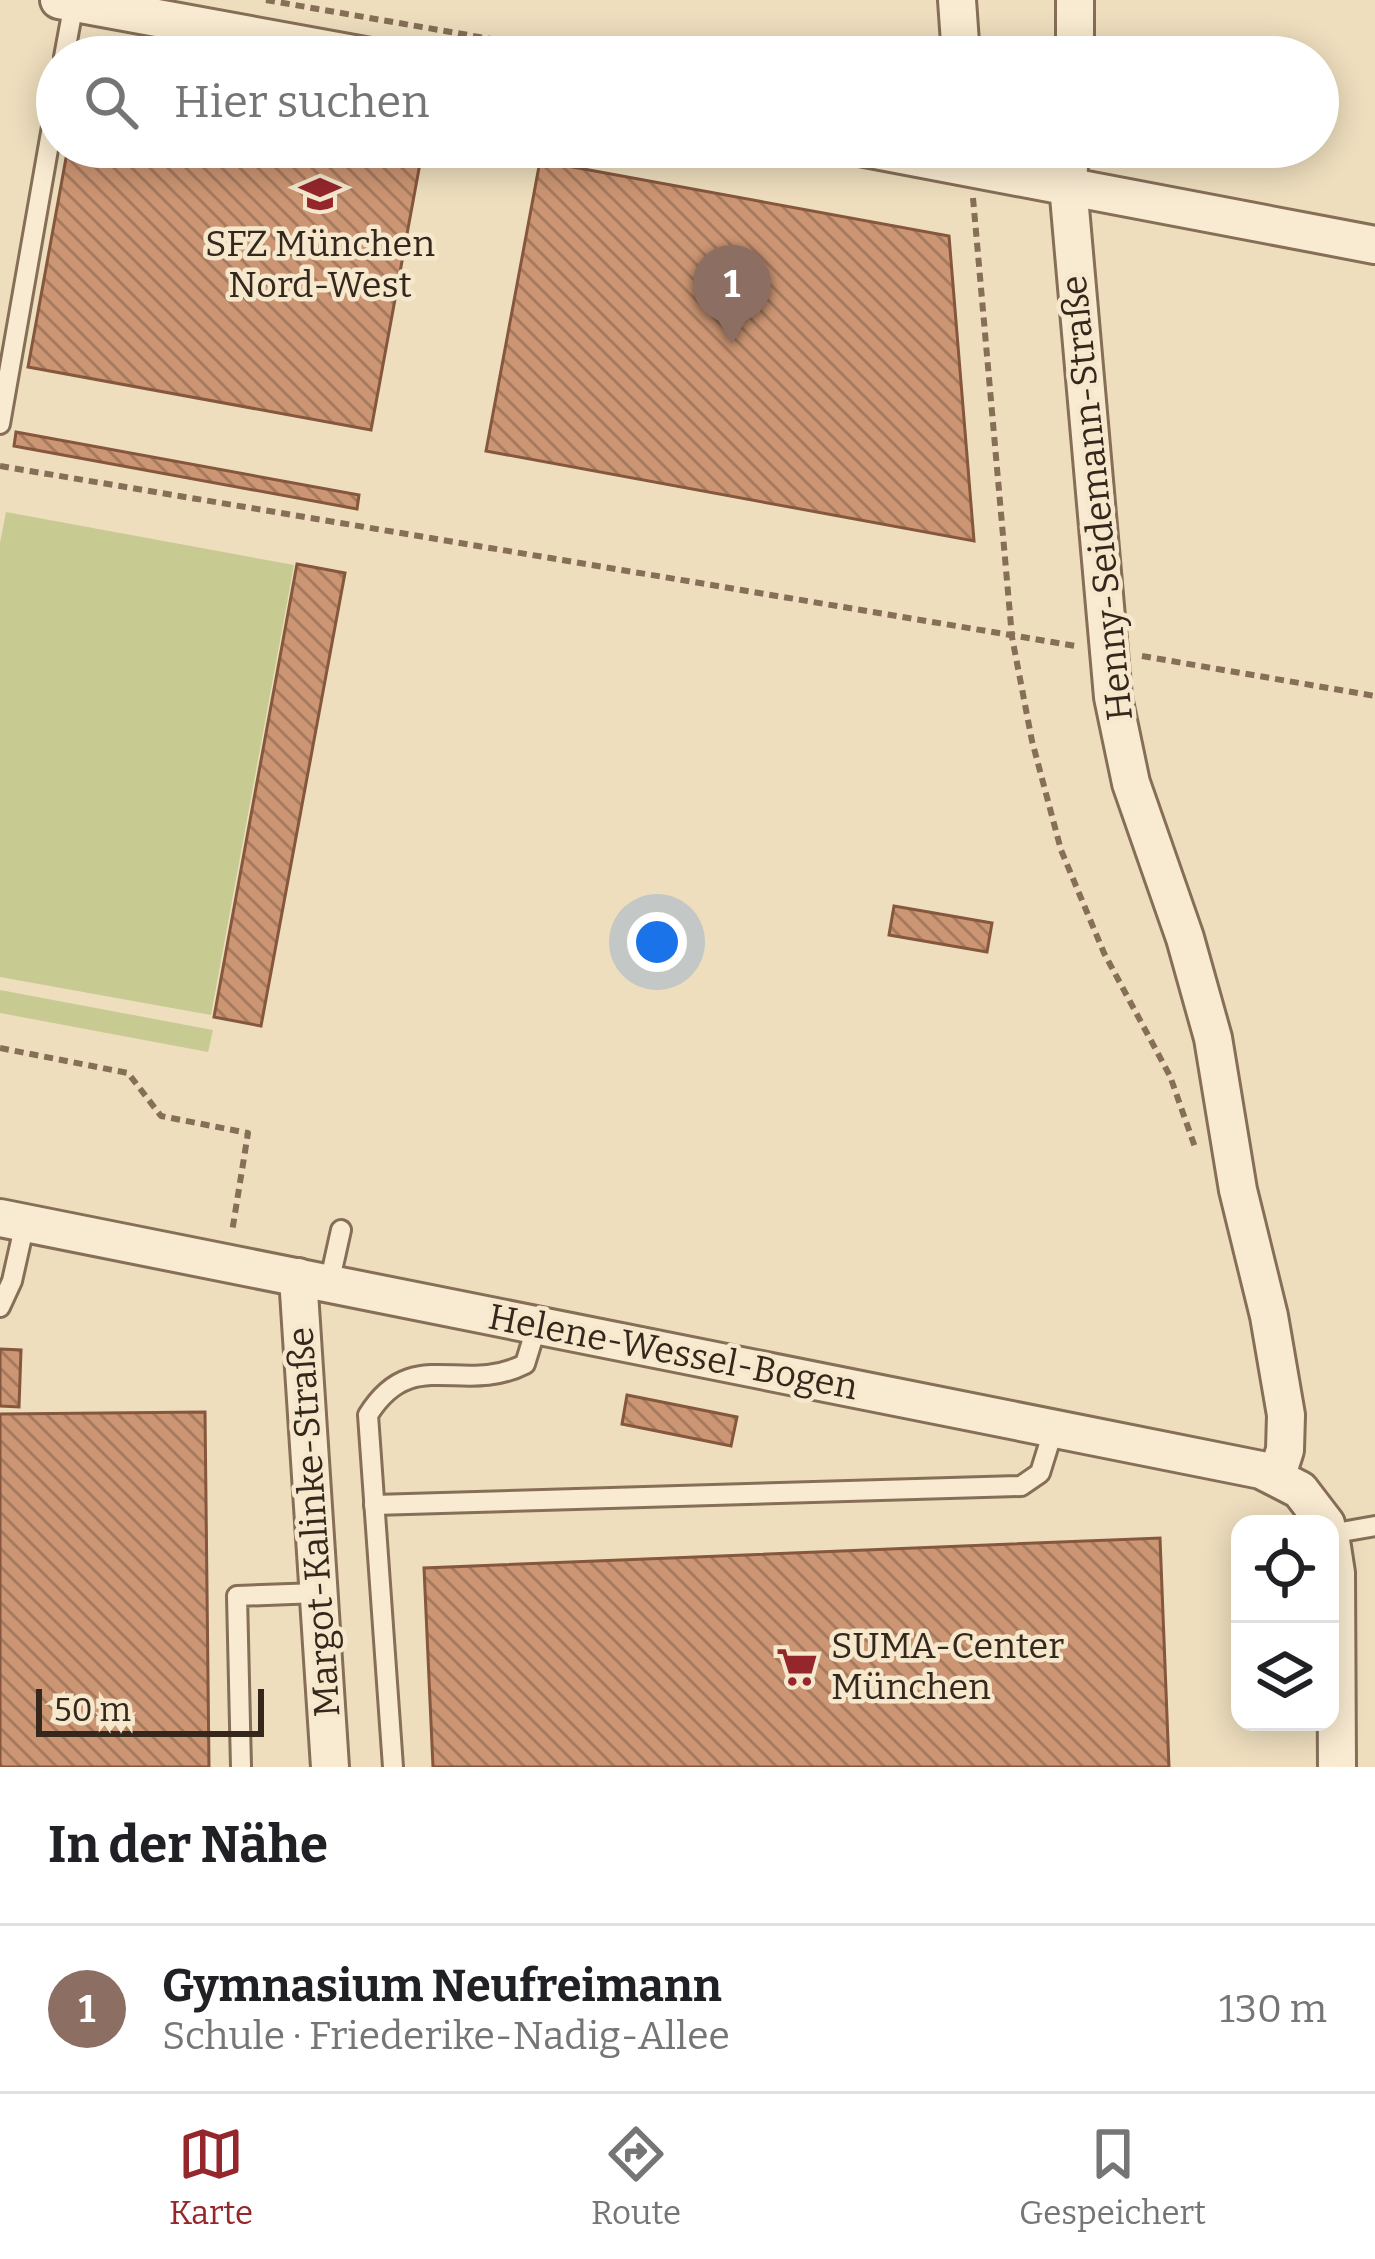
<!DOCTYPE html>
<html lang="de">
<meta charset="utf-8">
<style>
:root{--surface:#fff;--page:#f2f2f2;--text:#202124;--muted:#757577;--line:#e0e0e0;--accent:#95272c}
body{margin:0;font-family:Bitter,serif;background:var(--page);color:var(--text)}
.controls{position:absolute;right:36px;bottom:36px;display:grid;overflow:hidden;border-radius:24px;box-shadow:0 6px 30px #0003}
.controls button{width:108px;height:108px;display:grid;place-items:center;padding:0;border:0;border-bottom:3px solid var(--line);background:var(--surface);color:var(--text);font:60px sans-serif}
.scale{position:absolute;left:36px;bottom:30px;width:228px;box-sizing:border-box;padding-left:12px;border:6px solid #35271c;border-top:0;font-size:33px;line-height:42px;white-space:nowrap;color:#35271c;-webkit-text-stroke:9px #f5e8cd;paint-order:stroke}
.you{position:absolute;left:657px;top:942px;width:42px;height:42px;margin:-30px;border:9px solid #fff;border-radius:50%;background:#1a73e8;box-shadow:0 0 0 18px #1a73e833}
.badge{display:grid;place-items:center;width:78px;height:78px;border-radius:50%;background:var(--accent);color:#fff;font-size:39px;font-weight:700}
.pin{position:absolute;translate:-50% -99px;filter:drop-shadow(0 3px 6px #0008)}
.pin::after{content:'';position:absolute;top:63px;width:42px;height:36px;background:inherit;clip-path:polygon(0 0,100% 0,50% 100%)}
.list{margin:0;padding:0;list-style:none}
h2{display:flex;justify-content:space-between;align-items:center;height:156px;margin:0;padding:0 48px;font-size:51px}
h2 small{font-size:39px;font-weight:400;color:var(--muted)}
.list li{display:grid;grid-template-columns:78px 1fr auto;gap:36px;align-items:center;box-sizing:border-box;height:168px;padding:0 48px;border-top:3px solid var(--line)}
.list b{display:block;font-size:45px;white-space:nowrap}
.list p{margin:0;font-size:39px;white-space:nowrap;color:var(--muted)}
.list em{font-size:39px;font-style:normal;color:var(--muted)}
.icon{flex:none;width:66px;height:66px;fill:none;stroke:currentColor;stroke-width:2;stroke-linecap:round;stroke-linejoin:round}
.map{position:relative;flex:none;width:1375px;height:1767px;overflow:hidden}
.search{position:absolute;background:var(--surface);box-shadow:0 6px 30px #0003;left:36px;right:36px;top:36px;height:132px;display:flex;align-items:center;gap:30px;box-sizing:border-box;padding:0 42px;border-radius:66px;color:var(--muted);font-size:45px}
.sheet{height:324px;background:var(--surface)}
nav{display:flex;justify-content:space-around;align-items:center;box-sizing:border-box;height:168px;border-top:3px solid var(--line);background:var(--surface);font-size:33px;color:var(--muted)}
nav a{display:grid;justify-items:center;gap:6px}
nav .on{color:var(--accent)}
.map>svg:first-child{display:block}
.grass{fill:#c7cb92}
.building{fill:url(#building-back-hatch);stroke:#85573d;stroke-width:3}
.lines{fill:none;stroke-linecap:round;stroke-linejoin:round}
.lane-casing{stroke:#866e57;stroke-width:24}
.street-casing{stroke:#866e57;stroke-width:42}
.path{stroke:#866e57;stroke-width:6;stroke-dasharray:9 6;stroke-linecap:butt}
.lane{stroke:#f9ebd1;stroke-width:18}
.street{stroke:#f9ebd1;stroke-width:36}
.labels{text-anchor:middle;dominant-baseline:central;stroke-width:9;stroke-linejoin:round;paint-order:stroke}
.poi-label{font-size:36px;fill:#35271c;stroke:#f5e8cd}
.street-label{font-size:36px;fill:#35271c;stroke:#f5e8cd}
</style>
<div class="map">
<svg width="1375" height="1767" viewBox="0 0 1375 1767">
<defs>
<pattern id="building-back-hatch" width="6" height="6" patternUnits="userSpaceOnUse" patternTransform="scale(3)"><rect width="6" height="6" fill="#cc9573"/><path d="M-1 5l2 2M0 0l6 6M5-1l2 2" fill="none" stroke="#a67a5e"/></pattern>
</defs>
<rect width="100%" height="100%" fill="#eedebe"/>
<g class="grass">
<polygon points="6,512 294,565 211,1015 0,977 0,543"/>
<polygon points="0,990 213,1030 208,1052 0,1013"/>
</g>
<g class="building">
<polygon points="68,147 423,147 371,430 28,367"/>
<polygon points="540,161 949,236 974,541 486,451"/>
<polygon points="16,432 359,495 357,509 14,446"/>
<polygon points="297,564 345,573 261,1026 214,1017"/>
<polygon points="894,906 992,923 987,952 889,935"/>
<polygon points="0,1349 21,1350 19,1407 0,1406"/>
<polygon points="627,1395 737,1417 731,1446 622,1424"/>
<polygon points="205,1412 209,1767 0,1767 0,1414"/>
<polygon points="1160,1538 1169,1767 433,1767 424,1568"/>
</g>
<g class="lines">
<g class="lane-casing">
<g id="lane">
<polyline points="64,57 74,3"/>
<polyline points="0,424 57,98"/>
<polyline points="329,1284 341,1230"/>
<polyline points="0,1307 12,1281 25,1223"/>
<polyline points="374,1505 1021,1486 1040,1473 1054,1428"/>
<polyline points="1330,1534 1375,1526"/>
<polyline points="241,1767 237,1596 318,1593"/>
<path d="M393 1767 368 1415C412 1344 462 1396 525 1364L537 1325"/>
</g>
</g>
<g class="street-casing">
<g id="street">
<polyline points="59,0 370,57"/>
<polyline points="957,0 961,57"/>
<polyline points="1075,0 1075,57"/>
<polyline points="860,147 1375,245"/>
<polyline points="1070,147 1068,185 1113,697 1131,783 1185,938 1213,1038 1238,1190 1269,1316 1286,1415 1285,1450 1277,1475"/>
<polyline points="0,1218 1261,1470 1300,1490 1326,1524"/>
<polyline points="298,1277 330,1767"/>
<polyline points="1330,1534 1336,1573 1337,1767"/>
</g>
</g>
<g class="path">
<polyline points="266,0 595,57"/>
<polyline points="973,198 1012,637 1032,741 1061,850 1104,953 1170,1076 1196,1150"/>
<polyline points="0,466 1076,646"/>
<polyline points="1142,656 1375,696"/>
<polyline points="0,1048 128,1073 161,1116 248,1133 232,1232"/>
</g>
<use href="#lane" class="lane"/>
<use href="#street" class="street"/>
</g>
<defs>
<g id="school-bare" transform="scale(3.24)"><path d="M0-5L7-2L0 1L-7-2ZM-4 1L0 2.5L4 1V4Q0 6-4 4Z" fill="#95272c" stroke="#f5e8cd" stroke-width="2.5" paint-order="stroke"/></g>
<g id="supermarket-bare" transform="scale(3.24)"><path d="M-6-5.5h2.5l.6 2H6L4.5 2H-2.5L-4.4-4H-6ZM-1.5 3.2a1.3 1.3 0 1 0 .1 0ZM3 3.2a1.3 1.3 0 1 0 .1 0Z" fill="#95272c" stroke="#f5e8cd" stroke-width="2.5" paint-order="stroke"/></g>
</defs>
<g fill-rule="evenodd">
<use href="#school-bare" x="320" y="194"/>
<use href="#supermarket-bare" x="797" y="1667"/>
</g>
<g class="labels">
<g class="poi-label">
<text x="320" y="244">SFZ München<tspan x="320" dy="41">Nord-West</tspan></text>
<text x="831" y="1646" text-anchor="start">SUMA-Center<tspan x="831" dy="41">München</tspan></text>
</g>
<g class="street-label">
<text transform="translate(1097 498) rotate(-96)">Henny-Seidemann-Straße</text>
<text transform="translate(673 1352) rotate(11)">Helene-Wessel-Bogen</text>
<text transform="translate(314 1522) rotate(-94)">Margot-Kalinke-Straße</text>
</g>
</g>
</svg>
<div class="controls">
<button><svg class="icon" aria-label="locate" viewBox="0 0 24 24"><circle cx="12" cy="12" r="6"/><path d="M12 2v4M12 18v4M2 12h4M18 12h4"/></svg></button>
<button><svg class="icon" aria-label="layers" viewBox="0 0 24 24"><path d="M12 4l9 5-9 5-9-5zM3 14l9 5 9-5"/></svg></button>
</div>
<div class="scale">50 m</div>
<div class="you"></div>
<div class="pin badge" style="left:732px;top:344px;background:#8d6e63">1</div>
<div class="search"><svg class="icon" aria-label="search" viewBox="0 0 24 24"><circle cx="10" cy="10" r="6"/><path d="M15 15l6 6"/></svg>Hier suchen</div>
</div>
<section class="sheet">
<h2>In der Nähe<small></small></h2>
<ul class="list">
<li><span class="badge" style="background:#8d6e63">1</span><div><b>Gymnasium Neufreimann</b><p>Schule · Friederike-Nadig-Allee</p></div><em>130 m</em></li>
</ul>
</section>
<nav>
<a class="on"><svg class="icon" aria-label="map" viewBox="0 0 24 24"><path d="M3 6l6-2 6 2 6-2v14l-6 2-6-2-6 2zM9 4v14M15 6v14"/></svg>Karte</a>
<a><svg class="icon" aria-label="directions" viewBox="0 0 24 24"><path d="M12 3l9 9-9 9-9-9zM9 14v-3h6M13 9l2 2-2 2"/></svg>Route</a>
<a><svg class="icon" aria-label="saved" viewBox="0 0 24 24"><path d="M7 4h10v16l-5-4-5 4z"/></svg>Gespeichert</a>
</nav>
